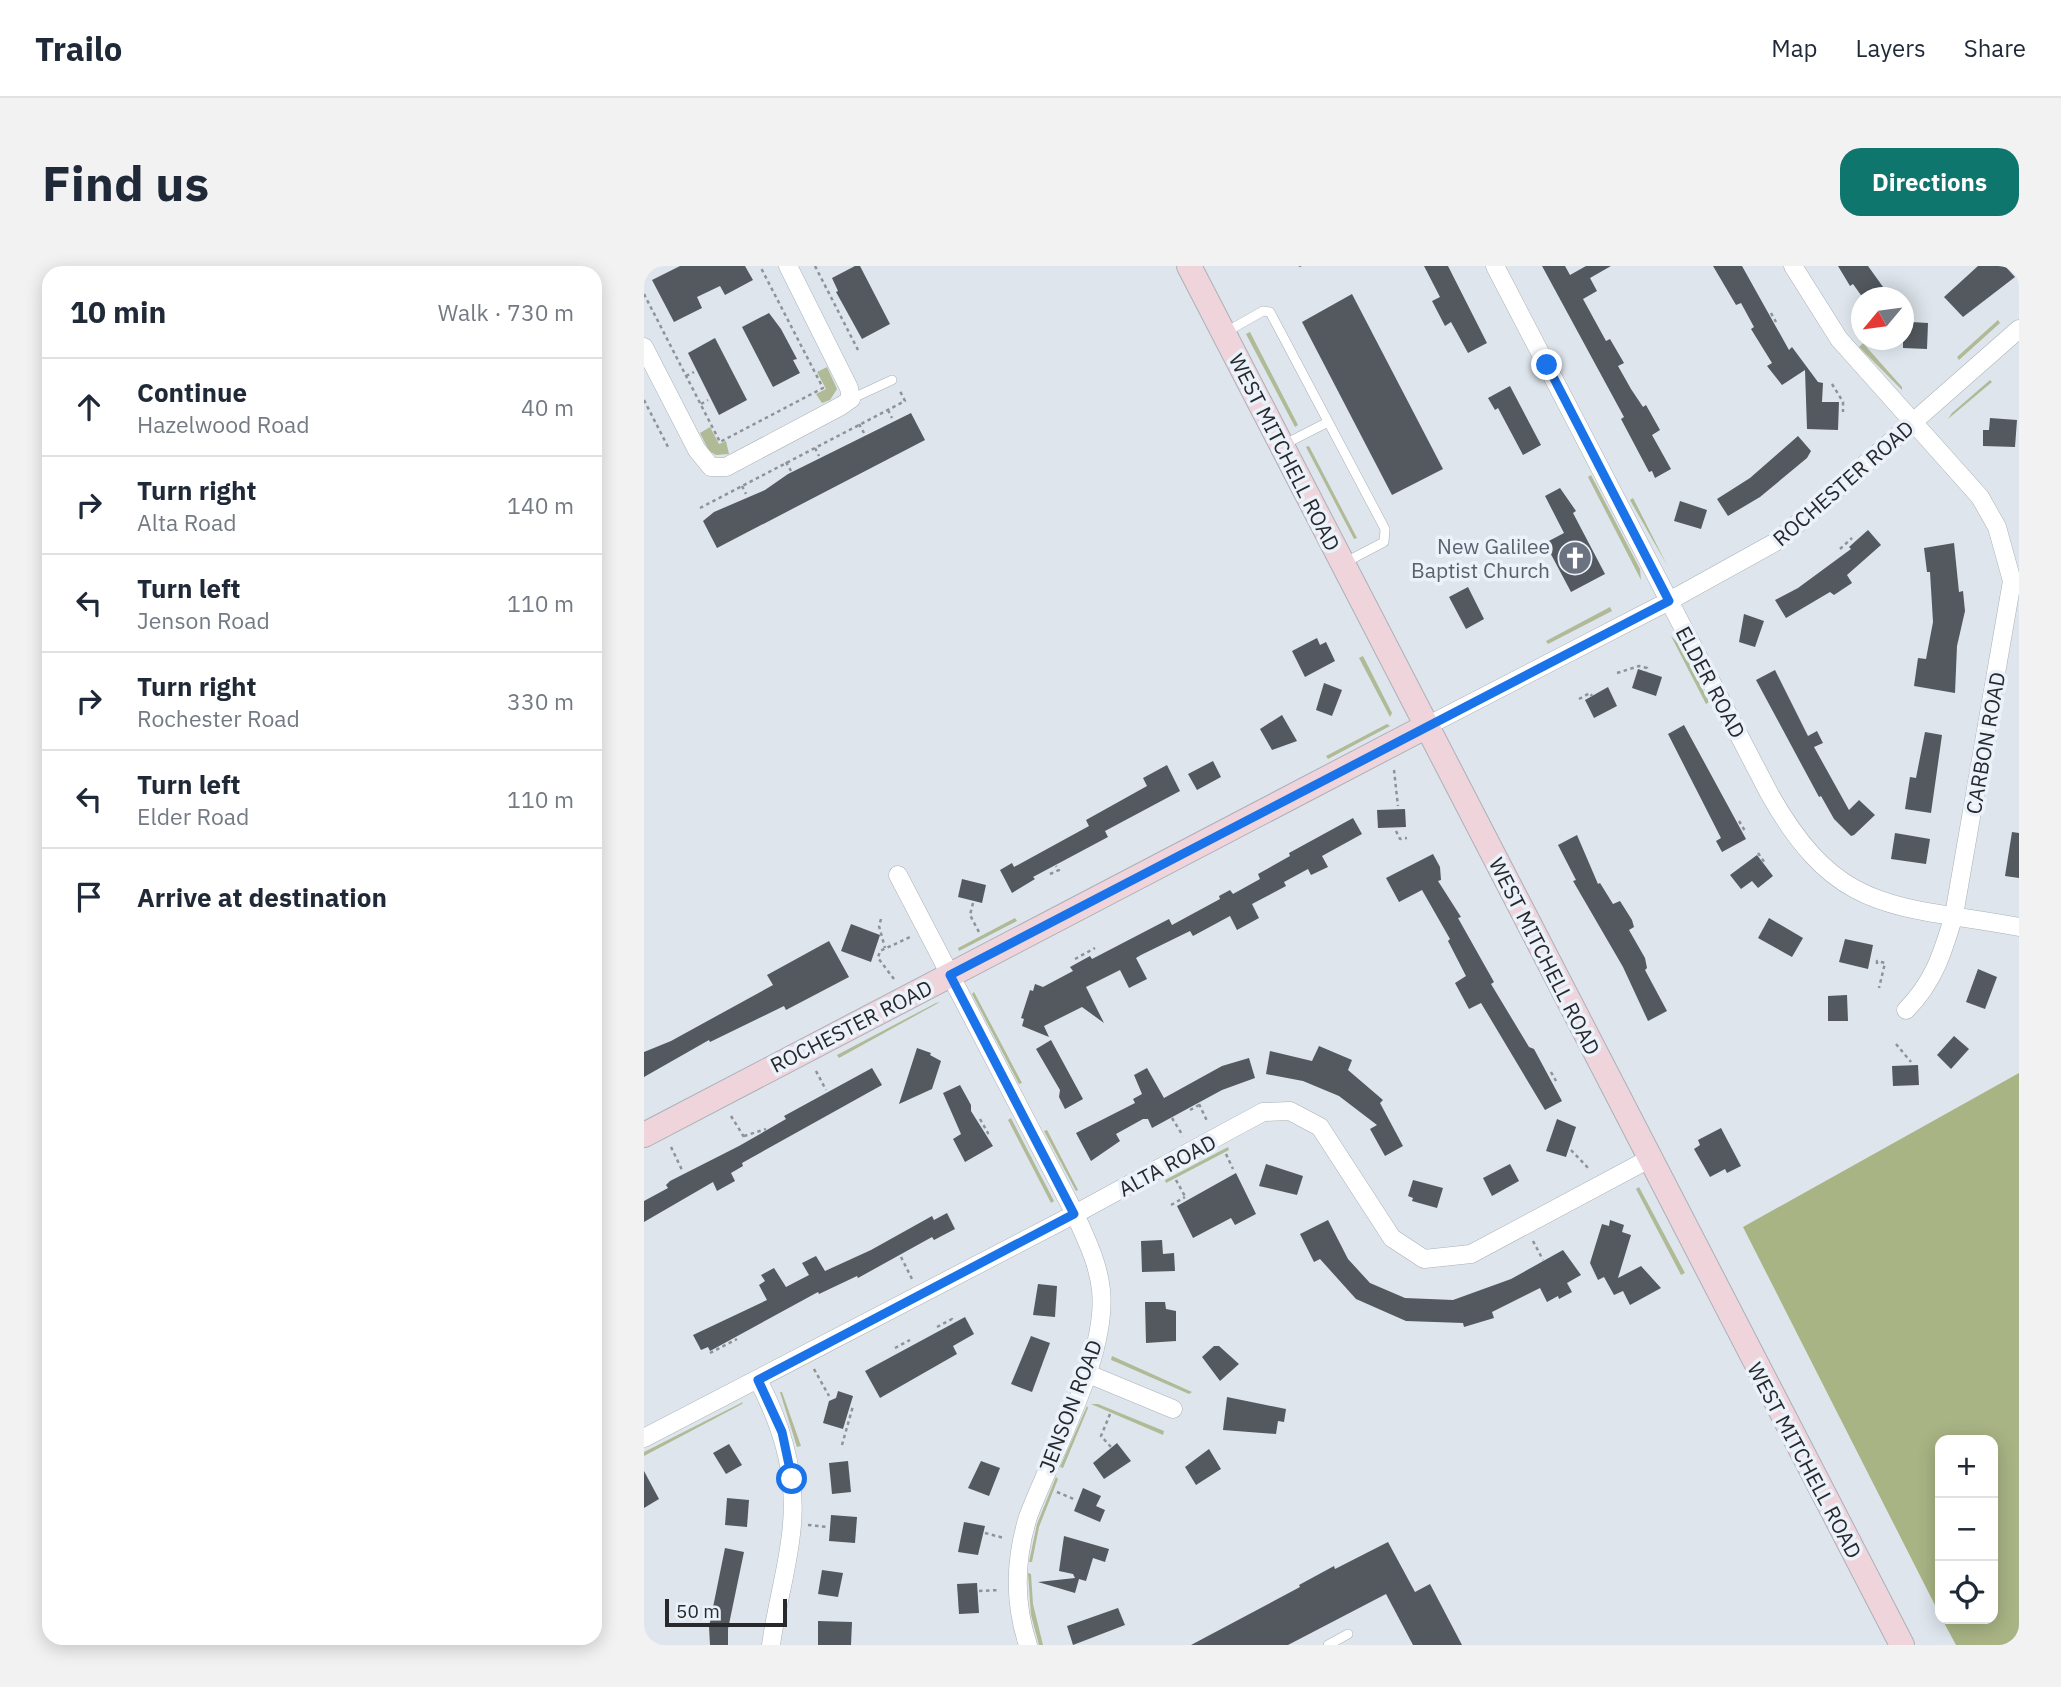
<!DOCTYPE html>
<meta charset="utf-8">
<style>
:root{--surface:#fff;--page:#f2f2f3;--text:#1f2937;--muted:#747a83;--line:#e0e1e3;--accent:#0f766e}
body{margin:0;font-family:"IBM Plex Sans",sans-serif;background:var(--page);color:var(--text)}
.controls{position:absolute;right:21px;bottom:21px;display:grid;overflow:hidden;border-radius:14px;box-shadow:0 4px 18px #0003}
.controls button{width:63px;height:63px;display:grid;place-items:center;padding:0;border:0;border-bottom:2px solid var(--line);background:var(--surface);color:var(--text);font:35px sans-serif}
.compass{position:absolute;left:1207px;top:21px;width:63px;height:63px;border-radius:50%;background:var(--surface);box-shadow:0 4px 18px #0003;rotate:241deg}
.scale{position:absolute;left:21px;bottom:18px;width:122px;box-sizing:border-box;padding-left:7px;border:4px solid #27292c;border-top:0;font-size:19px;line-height:24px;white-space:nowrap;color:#27292c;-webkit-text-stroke:5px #ebf2fa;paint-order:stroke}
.stop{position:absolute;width:21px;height:21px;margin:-16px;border:5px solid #1a73e8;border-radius:50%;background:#fff}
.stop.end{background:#1a73e8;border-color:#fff;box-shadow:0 2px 7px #0008}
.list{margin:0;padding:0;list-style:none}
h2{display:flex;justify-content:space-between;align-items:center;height:91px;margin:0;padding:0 28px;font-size:30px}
h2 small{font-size:23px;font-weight:400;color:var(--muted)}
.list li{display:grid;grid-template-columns:46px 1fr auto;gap:21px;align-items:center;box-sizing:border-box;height:98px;padding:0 28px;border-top:2px solid var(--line)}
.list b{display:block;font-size:26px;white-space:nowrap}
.list p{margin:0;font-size:23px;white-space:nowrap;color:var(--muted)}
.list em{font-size:23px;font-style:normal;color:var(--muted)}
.icon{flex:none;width:38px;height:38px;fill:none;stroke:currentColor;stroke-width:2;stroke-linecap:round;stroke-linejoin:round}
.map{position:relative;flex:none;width:1375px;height:1379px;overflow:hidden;border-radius:21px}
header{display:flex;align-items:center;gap:42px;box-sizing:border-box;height:98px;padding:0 35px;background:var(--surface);border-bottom:2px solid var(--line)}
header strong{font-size:33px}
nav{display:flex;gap:38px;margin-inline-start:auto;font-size:24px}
.intro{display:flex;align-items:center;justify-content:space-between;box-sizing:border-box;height:168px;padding:0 42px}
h1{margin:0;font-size:49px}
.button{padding:18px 32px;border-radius:21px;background:var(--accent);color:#fff;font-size:24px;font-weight:700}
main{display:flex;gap:42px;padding:0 42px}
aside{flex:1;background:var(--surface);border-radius:21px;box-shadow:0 4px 18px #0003}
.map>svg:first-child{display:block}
.green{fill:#b1ba97}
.forest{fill:#a8b484}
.building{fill:#53595f}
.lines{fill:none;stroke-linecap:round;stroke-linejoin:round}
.lane-casing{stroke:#aab1b8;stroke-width:10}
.street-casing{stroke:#aab1b8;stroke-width:19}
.secondary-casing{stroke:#aab1b8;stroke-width:26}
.path{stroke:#8e9398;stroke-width:2.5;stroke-dasharray:3.5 3.5;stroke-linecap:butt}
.lane{stroke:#fff;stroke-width:9}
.street{stroke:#fff;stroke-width:18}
.secondary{stroke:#efd4dc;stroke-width:24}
.route{stroke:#1a73e8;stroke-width:9}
.labels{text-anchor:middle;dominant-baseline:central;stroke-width:7;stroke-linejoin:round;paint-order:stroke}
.street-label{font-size:21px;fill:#27292c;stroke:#ebf2fa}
.worship-label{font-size:21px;fill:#5b616d;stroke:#ebf2fa;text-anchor:end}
</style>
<header>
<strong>Trailo</strong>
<nav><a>Map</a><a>Layers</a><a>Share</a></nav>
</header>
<div class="intro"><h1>Find us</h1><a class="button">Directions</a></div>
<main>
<aside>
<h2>10 min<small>Walk · 730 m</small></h2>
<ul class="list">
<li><svg class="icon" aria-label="ahead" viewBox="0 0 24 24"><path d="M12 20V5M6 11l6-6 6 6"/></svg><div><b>Continue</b><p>Hazelwood Road</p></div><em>40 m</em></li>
<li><svg class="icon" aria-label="right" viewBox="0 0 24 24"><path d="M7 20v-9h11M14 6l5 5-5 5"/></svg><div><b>Turn right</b><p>Alta Road</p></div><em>140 m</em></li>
<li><svg class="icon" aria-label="left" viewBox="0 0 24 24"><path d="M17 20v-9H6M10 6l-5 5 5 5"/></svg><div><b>Turn left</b><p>Jenson Road</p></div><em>110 m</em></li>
<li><svg class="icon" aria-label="right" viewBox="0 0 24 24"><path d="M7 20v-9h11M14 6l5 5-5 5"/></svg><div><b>Turn right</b><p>Rochester Road</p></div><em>330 m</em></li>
<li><svg class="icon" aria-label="left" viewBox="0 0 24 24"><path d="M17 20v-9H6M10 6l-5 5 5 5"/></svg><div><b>Turn left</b><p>Elder Road</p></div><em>110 m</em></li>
<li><svg class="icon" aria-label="arrive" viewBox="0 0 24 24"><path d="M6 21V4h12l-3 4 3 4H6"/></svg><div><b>Arrive at destination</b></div></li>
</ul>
</aside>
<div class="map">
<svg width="1375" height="1379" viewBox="0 0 1375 1379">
<rect width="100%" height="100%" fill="#dee5ec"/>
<g class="green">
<polygon points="1354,54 1356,57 1315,94 1313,91"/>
<polygon points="606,66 654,159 651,161 602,68"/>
<polygon points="1219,77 1258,121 1258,124 1215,81"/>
<polygon points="183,101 193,123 186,134 178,137 172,128 182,123 173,106"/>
<polygon points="1346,114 1348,116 1304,153 1308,147"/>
<polygon points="66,161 75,178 82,175 85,188 72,189 65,185 56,167"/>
<polygon points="665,180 713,272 710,273 662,181"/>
<polygon points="947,209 996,303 997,314 944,211"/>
<polygon points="989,232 1023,299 986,234"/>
<polygon points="966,341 968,345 904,378 902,375"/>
<polygon points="1027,370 1035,378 1065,436 1062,438"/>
<polygon points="719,390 748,447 746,451 715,392"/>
<polygon points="743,458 746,460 684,493 682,490"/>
<polygon points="371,652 373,655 315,685 314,682"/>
<polygon points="330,726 378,817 375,818 328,728"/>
<polygon points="296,736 195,792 193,789 292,737"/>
<polygon points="367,852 410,935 407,937 364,854"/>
<polygon points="403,864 434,924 432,925 400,865"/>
<polygon points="584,881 585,884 522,917 521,914"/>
<polygon points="995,921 1041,1007 1037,1009 992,923"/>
<polygon points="468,1090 548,1126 545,1128 472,1096 467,1094"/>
<polygon points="136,1126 138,1126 157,1180 153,1181"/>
<polygon points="99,1136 98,1138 0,1190 0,1186"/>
<polygon points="447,1138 454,1138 520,1165 519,1169"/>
<polygon points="443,1140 444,1142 419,1202 416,1201"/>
<polygon points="412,1211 414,1213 395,1261 388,1296 385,1296 393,1258"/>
<polygon points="384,1307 387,1308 389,1338 399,1379 395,1379 387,1349"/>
</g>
<polygon class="forest" points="1375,807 1375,1379 1312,1379 1298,1353 1349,1353 1349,1174 1296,1174 1296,1349 1099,961"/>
<g class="building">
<polygon points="36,0 101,0 109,14 81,29 76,20 53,31 58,42 30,56 8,14"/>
<polygon points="211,0 216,0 246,58 218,73 192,26 194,25 188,12"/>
<polygon points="780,0 804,0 843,77 824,87 807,56 801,60 788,35 796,31"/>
<polygon points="898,0 921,0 926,9 942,0 967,0 946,12 953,25 939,33 962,75 966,73 980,97 974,100 987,123 999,141 1002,139 1016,164 1008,169 1027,203 1011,212 1008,205 1005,206 977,153 980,151"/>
<polygon points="1069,0 1098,0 1145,84 1148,81 1174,116 1179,117 1178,136 1195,136 1194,164 1163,163 1161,104 1138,119 1123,100 1128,97 1107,63 1110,61 1097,37 1092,39"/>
<polygon points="1194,0 1224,0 1247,32 1219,32 1209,18 1206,20"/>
<polygon points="1334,0 1361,0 1371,11 1319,51 1300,31"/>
<polygon points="708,28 799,203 748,229 658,56"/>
<polygon points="125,47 137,63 153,93 149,94 156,107 129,121 98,61"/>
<polygon points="1267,56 1284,57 1283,83 1259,82 1259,62 1267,62"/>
<polygon points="71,72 103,134 75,149 44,87"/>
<polygon points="866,120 897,179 879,189 854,142 851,144 844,132"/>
<polygon points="267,147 281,174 73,282 59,255 70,246 121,224 144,208"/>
<polygon points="1346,152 1373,154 1371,181 1339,180 1339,164 1345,164"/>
<polygon points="1154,170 1167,185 1163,192 1116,231 1084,250 1073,233 1106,212"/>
<polygon points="916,222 932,245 929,247 961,308 927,326 901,277 920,267 901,230"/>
<polygon points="1036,235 1063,244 1057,263 1030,255"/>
<polygon points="1224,264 1237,279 1203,309 1208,317 1190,329 1186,326 1142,352 1131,334 1154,322 1207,283 1205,281"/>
<polygon points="1310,277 1315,326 1319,325 1321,345 1313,380 1311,427 1270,420 1274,392 1282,393 1289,356 1286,306 1283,306 1280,282"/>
<polygon points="824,321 840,353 822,363 805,331"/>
<polygon points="1100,348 1120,355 1111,381 1095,376"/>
<polygon points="673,372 676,379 682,376 691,395 661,411 648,385"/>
<polygon points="994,403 1018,411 1012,430 988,422"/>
<polygon points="1131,404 1164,470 1173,465 1179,477 1170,481 1205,544 1215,534 1231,549 1210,569 1207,570 1190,553 1177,530 1175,531 1112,414"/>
<polygon points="680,417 698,424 688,450 672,444"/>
<polygon points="964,421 973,440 950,452 941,434"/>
<polygon points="638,449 653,475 628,484 616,463"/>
<polygon points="1040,459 1102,573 1078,586 1072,575 1077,572 1024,468"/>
<polygon points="1281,466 1298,469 1287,547 1261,543 1266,511 1272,512"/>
<polygon points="569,495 577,511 553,524 544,508"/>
<polygon points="523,499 536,525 461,565 464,571 389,611 391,613 368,627 356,604 368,597 370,601 445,560 442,554 503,520 499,512"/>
<polygon points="761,543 762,561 734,562 733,544"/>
<polygon points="709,552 718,568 678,590 684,601 667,609 664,603 640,616 642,620 608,638 615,652 593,664 586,650 549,670 546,665 497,689 492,692 503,713 485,722 476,704 442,721 460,757 438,741 400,760 405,771 378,760 380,753 377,752 386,724 389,725 391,718 399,721 429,705 426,701 446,690 448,693 525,653 528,659 576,633 575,630 586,624 589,628 616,613 614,608 646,590 645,587"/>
<polygon points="1368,566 1375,567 1375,612 1361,610"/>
<polygon points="1251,567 1286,573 1282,598 1247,593"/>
<polygon points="933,569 954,618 956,617 969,638 976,635 988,654 990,661 985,664 1001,692 1003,702 1001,704 1023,745 1006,754 1004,755 979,701 929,615 932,614 914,579"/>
<polygon points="789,588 796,601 797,614 794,615 817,651 814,652 850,716 847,718 885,781 890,783 918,835 901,844 837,737 825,743 811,717 822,710 804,675 806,673 778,624 755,636 742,612"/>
<polygon points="1113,589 1129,610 1114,622 1108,615 1097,623 1086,609"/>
<polygon points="318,613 342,619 338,637 314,631"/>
<polygon points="1125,652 1159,672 1148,691 1114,672"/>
<polygon points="207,658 236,669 227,696 197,685"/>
<polygon points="1201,673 1229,679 1224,703 1195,696"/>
<polygon points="185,675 205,711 142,744 140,740 66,776 65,774 0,811 0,786 27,775 129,719 123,709"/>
<polygon points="1334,703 1353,711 1341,743 1322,736"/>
<polygon points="1203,729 1204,755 1184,755 1184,730"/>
<polygon points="1310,770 1325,783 1307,803 1293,789"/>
<polygon points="407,774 439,833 421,843 415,831 416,824 392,783"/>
<polygon points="675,780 708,794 704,804 739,834 736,837 759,880 741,890 726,863 733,859 695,830 659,815 622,808 626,785 668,795"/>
<polygon points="273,782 287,787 286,789 297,795 288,823 255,838"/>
<polygon points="605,792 611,812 578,824 508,862 504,853 499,853 472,868 476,875 447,895 432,867 491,837 489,833 498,828 490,809 503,802 520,832 578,800"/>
<polygon points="1274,799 1275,819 1249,820 1248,800"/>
<polygon points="228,802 238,819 98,897 99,900 87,907 91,915 73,925 69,916 0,956 0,935 24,922 22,919 26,915 95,880 142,853 140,850"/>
<polygon points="316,819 327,839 327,845 349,880 321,896 309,873 317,868 299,827"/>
<polygon points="913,853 932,861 922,891 902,885"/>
<polygon points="1077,862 1097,900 1083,907 1081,903 1066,911 1050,883 1056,879 1054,874"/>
<polygon points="622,898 659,910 653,929 615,920"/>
<polygon points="866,898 875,915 848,930 839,912"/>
<polygon points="592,907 612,948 591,959 587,952 549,972 533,940"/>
<polygon points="769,914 799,922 793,942 768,935 769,932 764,930"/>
<polygon points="303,947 311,963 290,974 288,971 214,1012 213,1010 175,1028 174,1026 66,1085 64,1081 57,1084 49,1069 123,1034 115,1019 121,1015 117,1009 130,1002 142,1021 165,1009 158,997 172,990 181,1005 227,984 288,950 290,954"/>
<polygon points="684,954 704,993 726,1017 761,1032 809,1034 867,1013 919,984 937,1009 923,1017 928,1026 915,1033 914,1030 903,1036 896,1022 848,1046 850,1052 820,1061 819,1057 762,1055 712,1033 676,993 670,996 656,968"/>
<polygon points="966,954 980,959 978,966 987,969 974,1012 997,1000 1017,1022 986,1039 979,1025 970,1029 960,1011 954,1014 946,997 958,958 965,960"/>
<polygon points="518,974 519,988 530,987 531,1005 498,1006 497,975"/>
<polygon points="394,1018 413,1020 411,1051 389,1049"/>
<polygon points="501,1036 521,1036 522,1043 532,1045 532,1075 502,1077"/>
<polygon points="321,1051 330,1068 309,1080 313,1088 236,1132 221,1105"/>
<polygon points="387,1070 406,1077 388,1126 367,1118"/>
<polygon points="570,1080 575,1080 595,1098 576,1115 558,1091"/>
<polygon points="194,1125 209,1130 199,1163 179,1157 185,1135 192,1132"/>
<polygon points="583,1131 642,1143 640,1156 634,1155 632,1168 579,1164"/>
<polygon points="473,1177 487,1195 460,1213 449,1197"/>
<polygon points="85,1178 98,1199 82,1208 69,1187"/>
<polygon points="565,1183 577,1203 552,1219 541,1201"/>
<polygon points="204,1195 207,1226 188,1228 185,1197"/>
<polygon points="337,1195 356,1202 345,1230 324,1222"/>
<polygon points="0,1205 15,1233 0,1242"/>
<polygon points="439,1222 457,1230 452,1240 461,1244 456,1256 430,1245"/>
<polygon points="83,1232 105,1234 103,1261 81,1259"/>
<polygon points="187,1249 213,1251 211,1277 185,1275"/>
<polygon points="320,1256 341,1260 334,1289 314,1286"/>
<polygon points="420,1270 465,1283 461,1296 449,1292 442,1315 435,1313 431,1327 394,1316 431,1312 429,1308 415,1305"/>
<polygon points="744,1276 771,1326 786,1318 818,1379 769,1379 742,1328 644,1379 547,1379 656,1321 655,1319 690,1300 691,1303"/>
<polygon points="81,1282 100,1286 84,1363 84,1379 66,1379 65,1361"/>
<polygon points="178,1304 199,1307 194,1331 174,1328"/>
<polygon points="333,1317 335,1347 315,1348 313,1318"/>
<polygon points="474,1342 481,1359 429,1379 423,1360"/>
<polygon points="174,1355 208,1356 207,1379 174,1379"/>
</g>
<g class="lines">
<g class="lane-casing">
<g id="lane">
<polyline points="582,66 619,45 626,46 741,263 740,276 700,297"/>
<polyline points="207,133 248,114"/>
<polyline points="639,179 684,156"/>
<polyline points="684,1379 704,1368"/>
</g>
</g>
<g class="street-casing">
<g id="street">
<path d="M851 0 1125 527C1194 650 1250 638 1375 661"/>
<path d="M1149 0 1195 73 1336 231 1353 261 1368 315 1310 649C1299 686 1290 716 1262 744"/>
<polyline points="0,81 53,184 67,201 82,201 197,140 207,133 205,122 144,0"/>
<polyline points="781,461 1025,335 1135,274 1375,63"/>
<path d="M254 609 431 948C442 973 454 996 457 1024 464 1091 408 1186 384 1251 371 1293 370 1337 384 1379"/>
<polyline points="442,1107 529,1143"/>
<path d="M114 1114C140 1163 154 1213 147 1268 143 1305 132 1342 127 1379"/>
<polyline points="0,1172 431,948 619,846 646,845 676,861 748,972 780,993 827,988 1005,893"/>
</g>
</g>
<g class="secondary-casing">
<g id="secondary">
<polyline points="545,0 1258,1379"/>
<polyline points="0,869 781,461"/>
</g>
</g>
<g class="path">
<polyline points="171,0 214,84"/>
<polyline points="656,0 656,1"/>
<polyline points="0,28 76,176 179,122 116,0"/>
<polyline points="1127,47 1132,56"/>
<polyline points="42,110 50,106"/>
<polyline points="1188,118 1199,136 1199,146"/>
<polyline points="0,134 24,181"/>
<polyline points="57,138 64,134"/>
<polyline points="244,144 248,152"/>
<polyline points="215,158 220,167"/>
<polyline points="171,182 175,190"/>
<polyline points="142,196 147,205"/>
<polyline points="98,220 102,228"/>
<polyline points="56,242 261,135 256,125"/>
<polyline points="1196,283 1208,272"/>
<polyline points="973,407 995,400 1003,402 1002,406"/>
<polyline points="935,433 946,427 948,430"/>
<polyline points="750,504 754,540"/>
<polyline points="1095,555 1101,565"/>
<polyline points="752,565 756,573 763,572"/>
<polyline points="1114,587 1121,597"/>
<polyline points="406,608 415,604 412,600"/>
<polyline points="329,637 326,649 336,668"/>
<polyline points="237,653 235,660 241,682"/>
<polyline points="431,693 451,682"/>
<polyline points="1233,698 1233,695 1241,697 1235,722"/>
<polyline points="250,713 234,692 236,685 266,671"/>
<polyline points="1252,778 1267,796"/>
<polyline points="172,805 182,824"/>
<polyline points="907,806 912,815"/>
<polyline points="555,838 564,857"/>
<polyline points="546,844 555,839"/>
<polyline points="87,850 100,871"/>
<polyline points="528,852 539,870"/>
<polyline points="336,853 344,867 341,869"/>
<polyline points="100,870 122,863"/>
<polyline points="27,881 39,906"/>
<polyline points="927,884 946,904"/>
<polyline points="582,888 589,903"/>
<polyline points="532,914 542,932"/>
<polyline points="527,939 541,931"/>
<polyline points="889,975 899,994"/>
<polyline points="257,991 268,1013"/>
<polyline points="293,1061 308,1053 309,1056"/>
<polyline points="251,1082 266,1074"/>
<polyline points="66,1087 93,1073"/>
<polyline points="170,1103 185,1130"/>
<polyline points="466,1148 457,1170 467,1181"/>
<polyline points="198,1179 209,1140"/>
<polyline points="413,1226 432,1234"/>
<polyline points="164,1259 184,1261"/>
<polyline points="341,1267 360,1272"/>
<polyline points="335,1325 356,1324"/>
</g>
<use href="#lane" class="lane"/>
<use href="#street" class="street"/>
<use href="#secondary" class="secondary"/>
</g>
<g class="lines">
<polyline class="route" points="148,1213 138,1166 114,1114 430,948 306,709 1025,335 903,99"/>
</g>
<defs>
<g id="church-disc" transform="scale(1.75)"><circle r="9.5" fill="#6b7280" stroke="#ebf2fa"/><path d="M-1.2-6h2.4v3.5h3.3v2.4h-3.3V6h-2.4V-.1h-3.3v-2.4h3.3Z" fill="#fff"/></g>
</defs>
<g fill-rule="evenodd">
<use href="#church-disc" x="931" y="292"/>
</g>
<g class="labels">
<g class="street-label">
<text transform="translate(641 186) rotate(63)">WEST MITCHELL ROAD</text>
<text transform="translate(1199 217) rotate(-41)">ROCHESTER ROAD</text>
<text transform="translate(1067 416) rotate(62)">ELDER ROAD</text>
<text transform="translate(1341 477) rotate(-80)">CARBON ROAD</text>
<text transform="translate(901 690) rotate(63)">WEST MITCHELL ROAD</text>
<text transform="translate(207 760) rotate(-27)">ROCHESTER ROAD</text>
<text transform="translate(523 899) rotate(-28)">ALTA ROAD</text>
<text transform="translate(426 1140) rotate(-69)">JENSON ROAD</text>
<text transform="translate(1161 1194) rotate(62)">WEST MITCHELL ROAD</text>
</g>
<g class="worship-label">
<text x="906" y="280">New Galilee<tspan x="906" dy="24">Baptist Church</tspan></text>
</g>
</g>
</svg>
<div class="controls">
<button>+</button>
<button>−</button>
<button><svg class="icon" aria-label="locate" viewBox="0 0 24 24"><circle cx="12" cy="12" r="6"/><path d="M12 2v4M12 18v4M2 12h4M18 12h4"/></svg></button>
</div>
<svg class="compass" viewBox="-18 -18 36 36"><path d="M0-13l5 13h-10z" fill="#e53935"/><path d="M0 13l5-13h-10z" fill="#747a83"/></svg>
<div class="scale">50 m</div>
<div class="stop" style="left:148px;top:1213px"></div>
<div class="stop end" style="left:903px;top:99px"></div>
</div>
</main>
